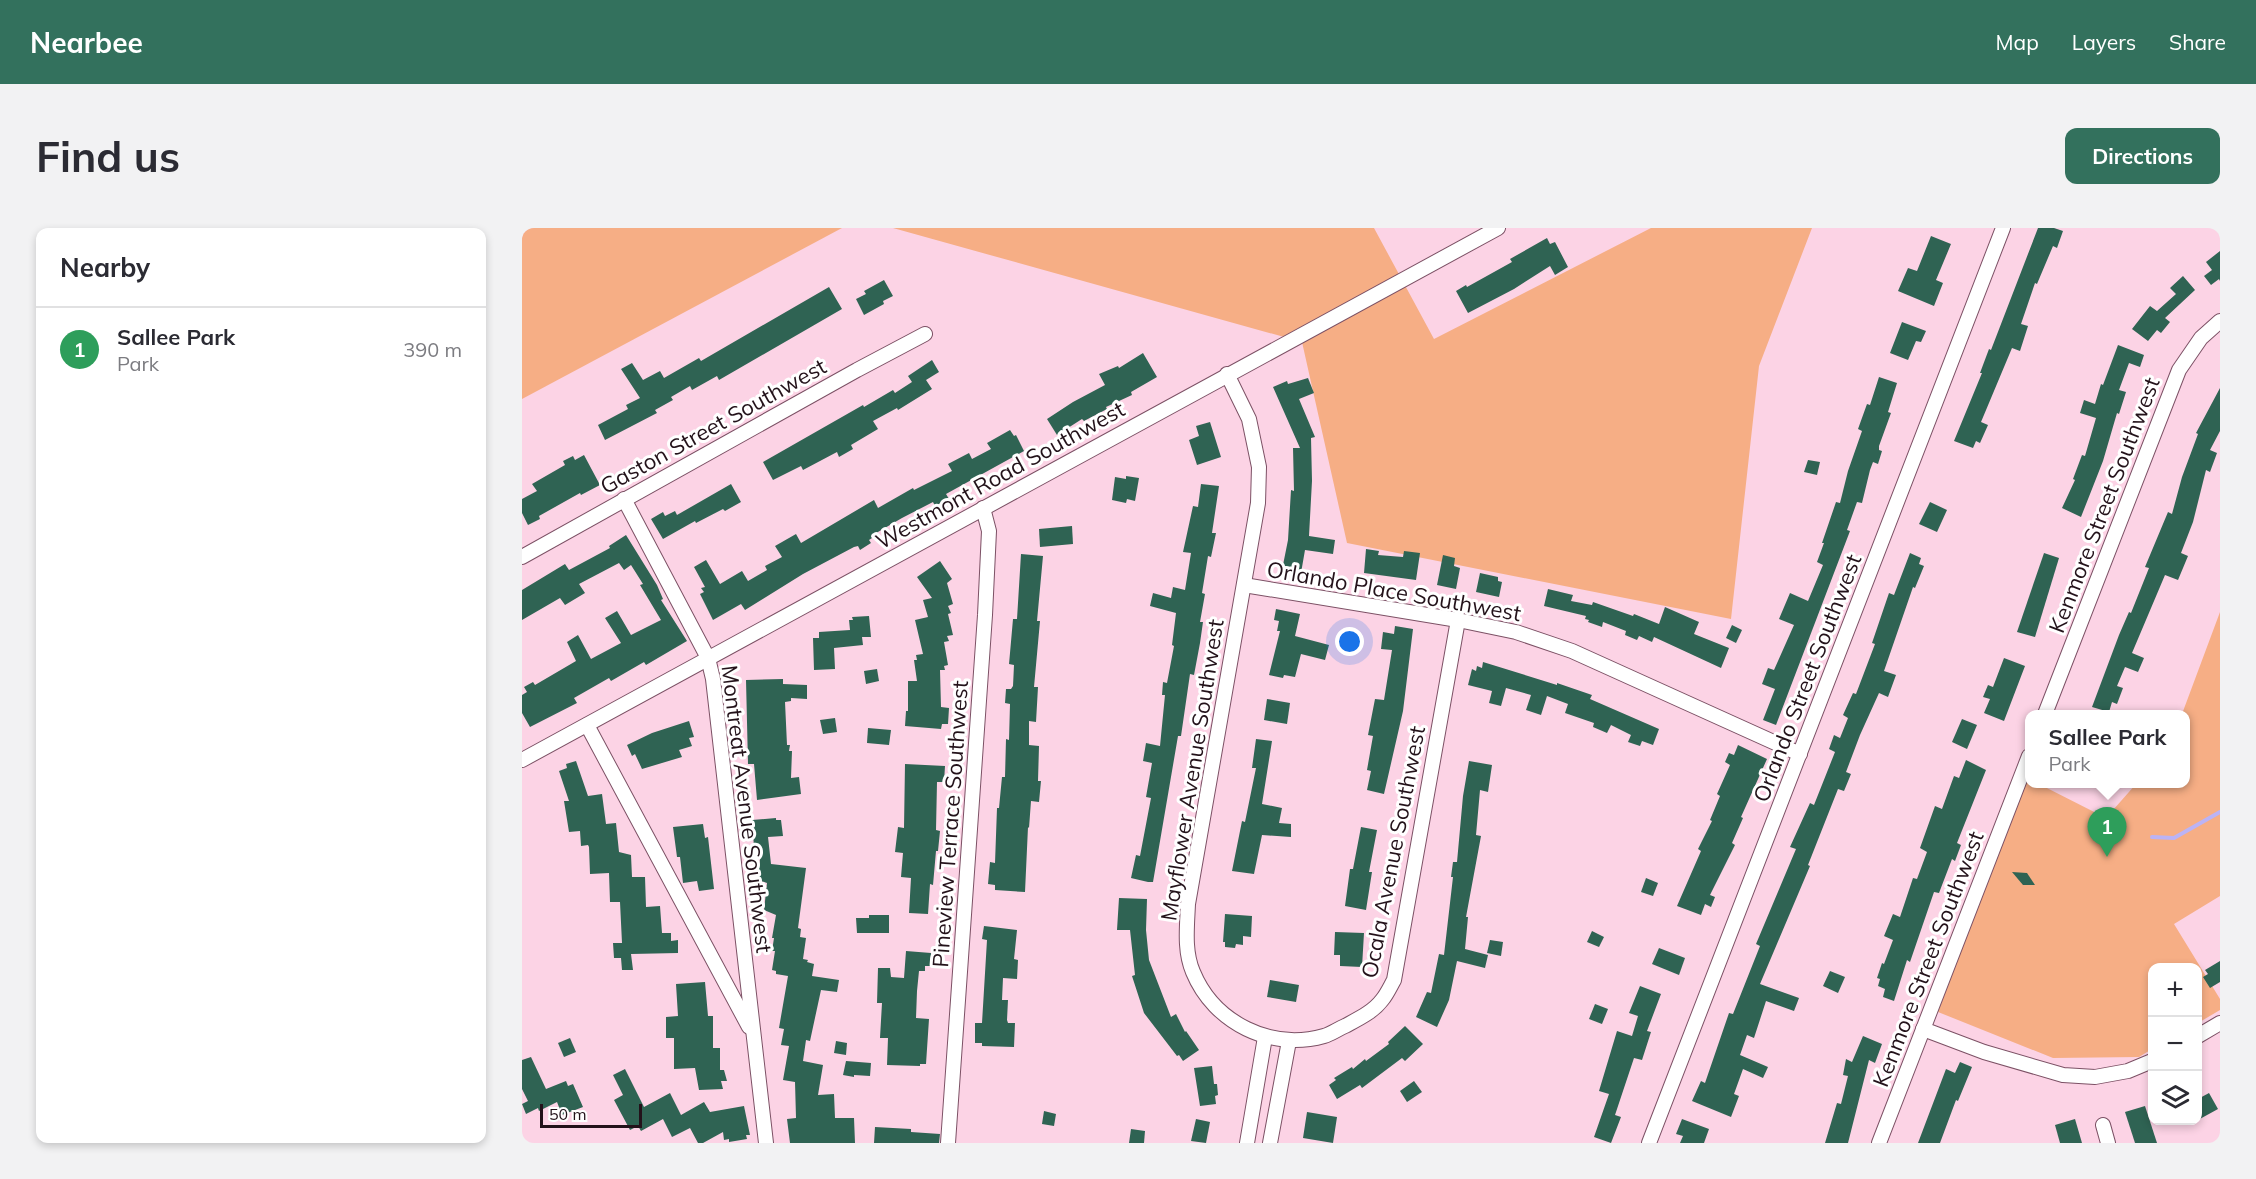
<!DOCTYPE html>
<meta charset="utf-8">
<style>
:root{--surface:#fff;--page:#f2f2f3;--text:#2b2b33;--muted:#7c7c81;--line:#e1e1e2;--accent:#33715d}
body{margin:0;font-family:Mulish,sans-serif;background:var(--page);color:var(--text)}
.controls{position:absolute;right:18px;bottom:18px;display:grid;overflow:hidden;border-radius:12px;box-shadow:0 3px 9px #0003}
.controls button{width:54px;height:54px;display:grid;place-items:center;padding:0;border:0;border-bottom:2px solid var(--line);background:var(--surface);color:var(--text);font:30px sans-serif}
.scale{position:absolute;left:18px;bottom:15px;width:102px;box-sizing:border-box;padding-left:6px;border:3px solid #23121a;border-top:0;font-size:16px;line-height:21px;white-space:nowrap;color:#23121a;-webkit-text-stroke:4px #fff;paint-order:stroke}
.you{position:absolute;left:828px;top:414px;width:21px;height:21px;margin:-15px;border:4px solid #fff;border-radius:50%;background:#1a73e8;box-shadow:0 0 0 9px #1a73e833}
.badge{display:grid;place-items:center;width:39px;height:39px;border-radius:50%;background:var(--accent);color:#fff;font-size:20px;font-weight:700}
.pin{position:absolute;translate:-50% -50px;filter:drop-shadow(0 2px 3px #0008)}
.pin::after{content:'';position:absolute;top:32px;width:21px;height:18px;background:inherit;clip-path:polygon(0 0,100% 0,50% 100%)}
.popup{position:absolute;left:1503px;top:482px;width:165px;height:78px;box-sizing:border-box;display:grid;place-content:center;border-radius:12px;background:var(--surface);filter:drop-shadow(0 2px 4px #0005);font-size:20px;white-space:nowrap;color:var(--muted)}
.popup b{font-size:22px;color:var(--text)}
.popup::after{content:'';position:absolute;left:50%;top:100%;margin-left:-12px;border:12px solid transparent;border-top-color:var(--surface)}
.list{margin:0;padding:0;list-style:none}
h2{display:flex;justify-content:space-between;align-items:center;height:78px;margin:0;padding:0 24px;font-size:26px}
h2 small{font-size:20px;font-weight:400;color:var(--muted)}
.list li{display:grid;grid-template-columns:39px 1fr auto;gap:18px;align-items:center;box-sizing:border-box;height:84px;padding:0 24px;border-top:2px solid var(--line)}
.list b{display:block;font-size:22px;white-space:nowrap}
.list p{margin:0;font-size:20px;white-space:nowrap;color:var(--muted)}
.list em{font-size:20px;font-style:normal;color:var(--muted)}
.icon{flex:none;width:33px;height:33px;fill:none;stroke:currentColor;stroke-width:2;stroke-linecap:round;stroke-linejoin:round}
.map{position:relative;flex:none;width:1698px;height:915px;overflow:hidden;border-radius:12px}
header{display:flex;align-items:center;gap:36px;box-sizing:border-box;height:84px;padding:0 30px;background:var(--accent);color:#fff}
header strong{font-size:28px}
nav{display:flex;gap:33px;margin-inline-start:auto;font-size:21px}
.intro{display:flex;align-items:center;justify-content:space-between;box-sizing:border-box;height:144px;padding:0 36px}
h1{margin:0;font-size:42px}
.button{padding:15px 27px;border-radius:12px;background:var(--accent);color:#fff;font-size:21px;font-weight:700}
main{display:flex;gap:36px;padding:0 36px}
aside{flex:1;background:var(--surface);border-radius:12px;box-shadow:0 3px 9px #0003}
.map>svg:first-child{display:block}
.green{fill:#f6ae85}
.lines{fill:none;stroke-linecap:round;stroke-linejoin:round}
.stream{stroke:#bbb3f5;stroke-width:4}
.building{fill:#2f6353}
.minor-casing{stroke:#7c5165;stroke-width:16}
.minor{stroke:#fff;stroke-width:14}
.labels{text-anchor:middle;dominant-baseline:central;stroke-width:6;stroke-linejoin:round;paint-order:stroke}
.street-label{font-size:22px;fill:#23121a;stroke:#fff}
</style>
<header>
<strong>Nearbee</strong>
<nav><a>Map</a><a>Layers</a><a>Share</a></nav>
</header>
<div class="intro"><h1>Find us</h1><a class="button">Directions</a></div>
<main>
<aside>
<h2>Nearby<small></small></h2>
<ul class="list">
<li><span class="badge" style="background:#2e9e5b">1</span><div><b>Sallee Park</b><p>Park</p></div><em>390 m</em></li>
</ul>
</aside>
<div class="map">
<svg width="1698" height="915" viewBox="0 0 1698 915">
<rect width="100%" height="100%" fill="#fcd3e5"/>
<g class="green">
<polygon points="0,0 320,0 0,171"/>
<polygon points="371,0 852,0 912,111 1129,0 1290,0 1237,138 1209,391 825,315 780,114"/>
<polygon points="1698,384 1698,668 1652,696 1698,771 1698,782 1676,795 1676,740 1630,740 1630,821 1617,829 1531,830 1416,784 1503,548 1507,550 1507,556 1517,556 1584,590 1614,556 1663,556 1663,486 1660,486"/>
</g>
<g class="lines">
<polyline class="stream" points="1630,609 1652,610 1698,584"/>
</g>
<g class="building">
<polygon points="1516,0 1532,0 1541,3 1535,20 1531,18 1515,56 1513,55 1499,96 1506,98 1498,123 1490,120 1459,194 1466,197 1458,215 1454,213 1451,220 1432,213 1460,145 1458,145 1467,121 1469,122"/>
<polygon points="1409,8 1429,16 1414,52 1421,55 1412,78 1376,63 1386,40 1395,43"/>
<polygon points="1025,10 1028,16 1033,14 1046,39 1033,47 1028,38 992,61 946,85 934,63 944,57 945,59 990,34 988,31"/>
<polygon points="1698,23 1698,53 1697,51 1689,57 1682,48 1690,42 1684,34"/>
<polygon points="1661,48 1673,62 1643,90 1648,94 1639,105 1635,102 1626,113 1610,101 1628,78 1635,83 1654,66 1648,60"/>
<polygon points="362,52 371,68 361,73 362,76 342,87 334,71 344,66 342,63"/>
<polygon points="307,59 320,81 197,152 195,148 170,162 168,158 149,169 151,172 133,182 135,185 83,212 76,197 106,181 104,177 118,170 99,141 110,135 121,152 138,143 142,150 177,130 179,133"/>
<polygon points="1380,94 1404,103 1399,114 1394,113 1386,132 1368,125"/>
<polygon points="1596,117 1622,127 1618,139 1607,135 1597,162 1604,164 1597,186 1595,185 1581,233 1559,289 1540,280 1553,252 1551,251 1560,227 1563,228 1574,190 1558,185 1562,172 1573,176 1579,156 1581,157"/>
<polygon points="621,125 635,149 609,164 610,167 584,179 585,181 562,193 560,191 535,207 525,191 551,174 583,157 577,146 596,138 597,140"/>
<polygon points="410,132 417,144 404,152 410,161 376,182 375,180 351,193 356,201 329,217 331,221 317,229 315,224 281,242 279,238 251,252 241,234 341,177 342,179 371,162 373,165 390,154 386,148"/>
<polygon points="1357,149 1375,155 1366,184 1369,185 1357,218 1357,222 1360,223 1356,236 1351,234 1348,242 1340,275 1335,274 1325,302 1328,303 1254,497 1241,492 1253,461 1240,456 1246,440 1252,442 1272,397 1257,391 1268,365 1286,373 1301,337 1295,334 1302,315 1300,315 1314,274 1318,275 1326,243 1340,203 1336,201 1345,176 1348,177"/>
<polygon points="786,150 792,165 777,171 793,209 789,210 790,253 787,308 813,312 811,326 783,322 779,345 760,342 766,312 769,262 772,263 771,220 778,220 751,159 765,153 766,156"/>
<polygon points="1698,160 1698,203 1688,222 1695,225 1688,244 1684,242 1671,294 1659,325 1666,328 1656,352 1643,347 1610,425 1622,430 1616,444 1603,439 1595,458 1601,460 1595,476 1590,474 1587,484 1570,479 1597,407 1607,384 1609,385 1627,340 1623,339 1646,284 1650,286 1660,249 1676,206 1674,205"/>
<polygon points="688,194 699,229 675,237 667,212 677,208 674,198"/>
<polygon points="488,202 492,208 494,207 502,223 424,266 427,271 413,278 411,274 380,290 349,308 350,310 347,312 349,315 338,322 336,318 332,319 281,346 223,382 219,376 191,392 178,366 182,364 179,360 183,359 172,339 184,332 198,356 220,343 226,353 245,342 243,338 260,329 253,318 274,306 279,315 352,272 356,280 391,260 392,262 430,243 426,236 447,225 450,231 469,221 465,215"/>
<polygon points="62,227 78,257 59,267 58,265 17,288 18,291 6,297 0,285 0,271 15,263 10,256 43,237 41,233 51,228 53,232"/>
<polygon points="1286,232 1298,234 1295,247 1282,244"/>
<polygon points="604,248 617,250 613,273 605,271 604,275 590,272 593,249 604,251"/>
<polygon points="209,256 219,274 203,283 201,281 174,295 173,293 141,311 129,291 141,284 143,288 153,283 155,287"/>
<polygon points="679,256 697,258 690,305 694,305 689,329 686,328 680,365 683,366 678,394 681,394 678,415 672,447 668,446 659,508 656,508 631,654 626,654 609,650 614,627 618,628 629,570 624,569 630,535 621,533 624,515 638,518 643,467 640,467 641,454 645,455 652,418 650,417 654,385 628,378 631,365 649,370 651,359 663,362 669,325 661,324 671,278 676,279"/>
<polygon points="1408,274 1425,282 1415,304 1397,296"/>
<polygon points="550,298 551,316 518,319 517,301"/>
<polygon points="104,307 135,357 141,371 139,372 165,413 124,437 122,434 89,453 87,450 52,470 55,475 8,499 0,485 0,467 5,464 2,459 11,454 13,457 54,433 45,414 56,407 69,431 99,415 83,390 95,383 109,407 139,392 118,357 121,356 109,337 102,342 97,335 57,356 63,365 43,377 38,370 0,392 0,362 43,336 47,342 88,320 87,318"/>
<polygon points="844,321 857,323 856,327 881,329 882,323 898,325 894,352 842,345"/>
<polygon points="1388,325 1399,330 1397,336 1402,338 1393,360 1391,359 1362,443 1374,447 1366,469 1357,465 1338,507 1324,544 1329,546 1322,563 1316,561 1286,637 1288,638 1238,756 1277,770 1272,783 1244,773 1232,810 1225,807 1218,827 1246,839 1241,850 1221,841 1212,866 1217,868 1209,889 1170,873 1179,853 1183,855 1207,785 1211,786 1238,718 1234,716 1274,621 1268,619 1288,575 1292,577 1313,524 1307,521 1312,507 1318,510 1326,490 1321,487 1331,465 1334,466 1353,416 1350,415 1367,365 1372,367"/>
<polygon points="1522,325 1537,330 1513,409 1495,404"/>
<polygon points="499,326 521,328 515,393 518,393 512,459 516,459 514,494 507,493 507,517 517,518 516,553 519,553 517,574 509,573 507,600 506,599 503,664 473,662 473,657 466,656 468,634 473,635 475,580 477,580 480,549 483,549 484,511 487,512 488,476 483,475 484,461 489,461 491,458 492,437 487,436 488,425 491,391 495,391"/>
<polygon points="921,327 933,330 932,338 938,340 934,361 915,357"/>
<polygon points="418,333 430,351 425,355 431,376 426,378 429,385 426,386 431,407 425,408 427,413 422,414 426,437 422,438 423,442 418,442 419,479 427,480 426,496 420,496 419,501 383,498 384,483 386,483 386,453 395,453 392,432 395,432 394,427 401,426 393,392 406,389 401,372 410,370 395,349"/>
<polygon points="958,345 976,349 976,353 980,354 977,369 954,364"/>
<polygon points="1026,361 1051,367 1049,373 1070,377 1071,374 1111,388 1112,386 1137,396 1143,379 1177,394 1172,406 1207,420 1199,440 1132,409 1130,414 1117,408 1115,412 1103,407 1104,403 1081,394 1080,399 1066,394 1067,392 1063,391 1064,388 1022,378"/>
<polygon points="754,381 778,386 773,408 807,417 803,432 779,426 773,449 762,447 761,450 747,447 758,403 755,403 757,393 752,392"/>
<polygon points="347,388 349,409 340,409 341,417 312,420 313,441 292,442 291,410 297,410 297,404 328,402 327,392 331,392 330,389"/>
<polygon points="1210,397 1220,402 1214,415 1204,410"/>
<polygon points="873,398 891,401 881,483 862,566 845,562 849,543 845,542 851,508 846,507 853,471 862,472 870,422 859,421 861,404 872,406"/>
<polygon points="1482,430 1503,438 1482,493 1462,485 1468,471 1461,469 1466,457 1471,459"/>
<polygon points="961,434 1035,457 1035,455 1070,467 1068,471 1137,501 1131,517 1120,513 1118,518 1106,514 1109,507 1089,497 1085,505 1071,499 1072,495 1043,485 1046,476 1025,468 1019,487 1004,482 1009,467 984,460 979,478 967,475 970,463 946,457 950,441 954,443 955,438 960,440"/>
<polygon points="355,441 357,453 344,456 342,443"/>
<polygon points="261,451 261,456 285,457 285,471 269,470 269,473 263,474 265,517 268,517 267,523 270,523 269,550 277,549 279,566 235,572 232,536 226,536 224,452"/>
<polygon points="745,471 768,475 765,496 742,492"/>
<polygon points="313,490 315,504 301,506 298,492"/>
<polygon points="1440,491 1455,497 1445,521 1430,514"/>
<polygon points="167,493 172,509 167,510 170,518 157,522 160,529 120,541 113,526 110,528 105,517 130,505"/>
<polygon points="346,500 369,502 367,517 345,515"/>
<polygon points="734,511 750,513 740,576 760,580 757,595 769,596 769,609 740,607 732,646 710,643 720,593 723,594 734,540 730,540"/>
<polygon points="1216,517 1245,531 1219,589 1221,590 1210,615 1213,617 1188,667 1193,669 1189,679 1183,676 1179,687 1155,678 1179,623 1176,621 1190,593 1188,592 1198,568 1195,566 1208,537 1203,534 1207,525 1212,527"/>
<polygon points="1444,532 1464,542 1435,615 1439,617 1433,633 1430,631 1417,665 1412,664 1388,734 1385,732 1372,773 1361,769 1363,761 1356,758 1358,751 1355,750 1360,735 1362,736 1371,712 1362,708 1371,686 1378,689 1391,650 1395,651 1405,624 1398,620 1413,578 1420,581 1432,548 1437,550"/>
<polygon points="54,533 66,568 80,566 84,596 94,595 97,624 109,627 110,649 123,649 124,679 138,678 140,705 149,705 149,713 156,712 156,725 109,726 111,742 100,742 99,730 92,730 91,715 100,715 98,674 88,674 87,645 68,646 67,619 66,617 59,618 58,603 47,604 42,573 47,573 37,543 45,540 44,536"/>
<polygon points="947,533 970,537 966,564 958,562 954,607 959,608 944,689 946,689 943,721 966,727 963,740 935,733 927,772 915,799 894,789 905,764 909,765 917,726 922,727 931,649 929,649 931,634 935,634 941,568"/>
<polygon points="383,536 423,538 422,554 415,554 414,602 418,603 416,623 414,623 411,657 408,656 406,686 387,685 389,650 379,649 381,625 373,624 376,599 382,600"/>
<polygon points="254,590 254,592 259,592 261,608 246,609 249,636 284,640 276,700 279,701 278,709 284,710 281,731 286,732 285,734 292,736 290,748 317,752 315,764 299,762 288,813 284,812 281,833 301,837 296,867 312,866 313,890 332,890 333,915 268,915 265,891 274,890 273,854 261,852 267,818 259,817 262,801 257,800 266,748 254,746 254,743 250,742 253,723 250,723 252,710 250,710 254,687 242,682 245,655 236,652 239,620 232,619 230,592"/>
<polygon points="181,596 183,610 186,609 192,661 177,663 175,653 161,655 158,629 155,629 151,599"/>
<polygon points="839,599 855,602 847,644 850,644 844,682 823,678 828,641 831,641"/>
<polygon points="1490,644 1505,645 1513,657 1501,657"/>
<polygon points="1124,650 1136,655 1131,668 1119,664"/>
<polygon points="597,670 625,671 624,702 627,732 649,789 654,786 663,804 664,803 677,822 661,833 657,827 655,828 622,785 610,748 613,747 608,702 595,702"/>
<polygon points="703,686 730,688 729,709 721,708 721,717 714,716 713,720 703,719 703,714 701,714"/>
<polygon points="347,687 367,687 367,705 335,705 334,690 347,690"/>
<polygon points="462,698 495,702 492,731 496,732 495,751 481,750 480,772 486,772 485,792 486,795 493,795 492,819 460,818 460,815 453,815 453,795 460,795 465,712 460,711"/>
<polygon points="1070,703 1082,709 1077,719 1065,714"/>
<polygon points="813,704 842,705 840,739 818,738 818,727 812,727"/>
<polygon points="968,712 981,714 979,728 965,725"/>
<polygon points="1137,720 1163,730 1157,747 1130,736"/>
<polygon points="384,723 409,725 408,738 403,738 403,743 397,743 395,763 394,790 407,791 404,836 398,836 398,838 365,837 366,810 358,810 360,775 355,775 356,740 368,740 369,749 382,750"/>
<polygon points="1698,733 1698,754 1688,760 1681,749 1686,746 1683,742"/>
<polygon points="1308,743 1323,749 1316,765 1301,758"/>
<polygon points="748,752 777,757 774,774 745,769"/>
<polygon points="183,754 186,788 191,788 191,820 198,820 198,842 202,842 205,853 199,853 201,861 177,862 173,840 152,841 152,810 144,810 144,789 156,788 154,756"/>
<polygon points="1118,758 1139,766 1125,803 1129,804 1120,832 1112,830 1093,887 1099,889 1089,915 1072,909 1087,866 1077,863 1095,803 1110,808 1116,788 1107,785"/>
<polygon points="1073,776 1086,781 1080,796 1067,791"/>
<polygon points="883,798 901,816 883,833 880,830 840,860 838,857 815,871 807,857 814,852 812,850 830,839 831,841 843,831 844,833 867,816 866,814"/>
<polygon points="1341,808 1360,816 1353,835 1347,832 1326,915 1303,915 1315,875 1319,876 1326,848 1321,847 1324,831 1330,834"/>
<polygon points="48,810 54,824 42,829 36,815"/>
<polygon points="314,813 325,815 324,827 312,825"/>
<polygon points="9,829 24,861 44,853 46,858 51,856 61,879 40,887 35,874 17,883 16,880 4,886 0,876 6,873 0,861 0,832"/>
<polygon points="324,833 349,835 348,848 332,847 332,849 321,847"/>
<polygon points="1438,834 1450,839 1436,873 1434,872 1418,915 1396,915 1424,841 1433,845"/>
<polygon points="690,838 692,856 695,856 696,867 693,868 694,876 678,878 672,840"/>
<polygon points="103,841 122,879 148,865 159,887 182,874 188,884 222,878 228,907 224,907 225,911 207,914 207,911 202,912 201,904 181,915 176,915 168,900 150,909 141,891 119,903 116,898 108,902 92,872 101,867 91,847"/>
<polygon points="892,853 900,864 885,874 878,863"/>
<polygon points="1687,865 1696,881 1676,892 1676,871"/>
<polygon points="1623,878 1635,915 1613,915 1603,884"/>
<polygon points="522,883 534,886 532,898 520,896"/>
<polygon points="785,884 815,889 811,915 781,910"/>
<polygon points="674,891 688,894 684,915 669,913"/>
<polygon points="1160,891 1187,901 1182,915 1158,915 1161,908 1154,906"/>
<polygon points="1553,891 1560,915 1538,915 1533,897"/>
<polygon points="353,899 389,901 389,904 418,906 417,915 352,915"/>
<polygon points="609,901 623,903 622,915 607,915"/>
</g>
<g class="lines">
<g class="minor-casing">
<g id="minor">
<path d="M705 146 727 191 737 239 736 275 666 676C665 699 662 723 671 744 692 795 749 823 802 808 809 806 816 801 823 798 836 791 851 784 860 772 865 766 868 759 872 752L936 392"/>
<polyline points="102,271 186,430 191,451 244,915"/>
<polyline points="0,329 335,142 403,106"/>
<polyline points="722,357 936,392 994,404 1050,423 1278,526"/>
<polyline points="1523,486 1657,142 1679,110 1698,93"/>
<polyline points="65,497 227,799"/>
<polyline points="0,532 976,0"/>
<polyline points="1401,801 1462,824 1541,847 1573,849 1606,843 1630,833"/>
<polyline points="1676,808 1698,795"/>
<polyline points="1581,897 1586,915"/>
<polyline points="426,915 463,387 467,303 461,280"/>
<polyline points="725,915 743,809"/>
<polyline points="748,915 767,813"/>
<polyline points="1127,915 1481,0"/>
<polyline points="1357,915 1507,528"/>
</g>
</g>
<use href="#minor" class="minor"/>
</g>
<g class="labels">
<g class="street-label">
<text transform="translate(191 198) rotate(-29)">Gaston Street Southwest</text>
<text transform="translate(478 247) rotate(-29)">Westmont Road Southwest</text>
<text transform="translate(1582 277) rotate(-69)">Kenmore Street Southwest</text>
<text transform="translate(872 363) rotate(10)">Orlando Place Southwest</text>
<text transform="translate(1285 450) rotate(-69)">Orlando Street Southwest</text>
<text transform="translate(670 542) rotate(-81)">Mayflower Avenue Southwest</text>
<text transform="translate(225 581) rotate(83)">Montreat Avenue Southwest</text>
<text transform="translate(428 596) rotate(-86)">Pineview Terrace Southwest</text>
<text transform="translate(871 624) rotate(-79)">Ocala Avenue Southwest</text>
<text transform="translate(1406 731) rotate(-69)">Kenmore Street Southwest</text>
</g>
</g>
</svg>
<div class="controls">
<button>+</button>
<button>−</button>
<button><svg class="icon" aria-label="layers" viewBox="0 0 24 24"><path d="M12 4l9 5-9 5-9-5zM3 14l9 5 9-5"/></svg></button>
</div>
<div class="scale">50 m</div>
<div class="you"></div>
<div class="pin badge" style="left:1585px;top:629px;background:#2e9e5b">1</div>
<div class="popup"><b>Sallee Park</b>Park</div>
</div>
</main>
